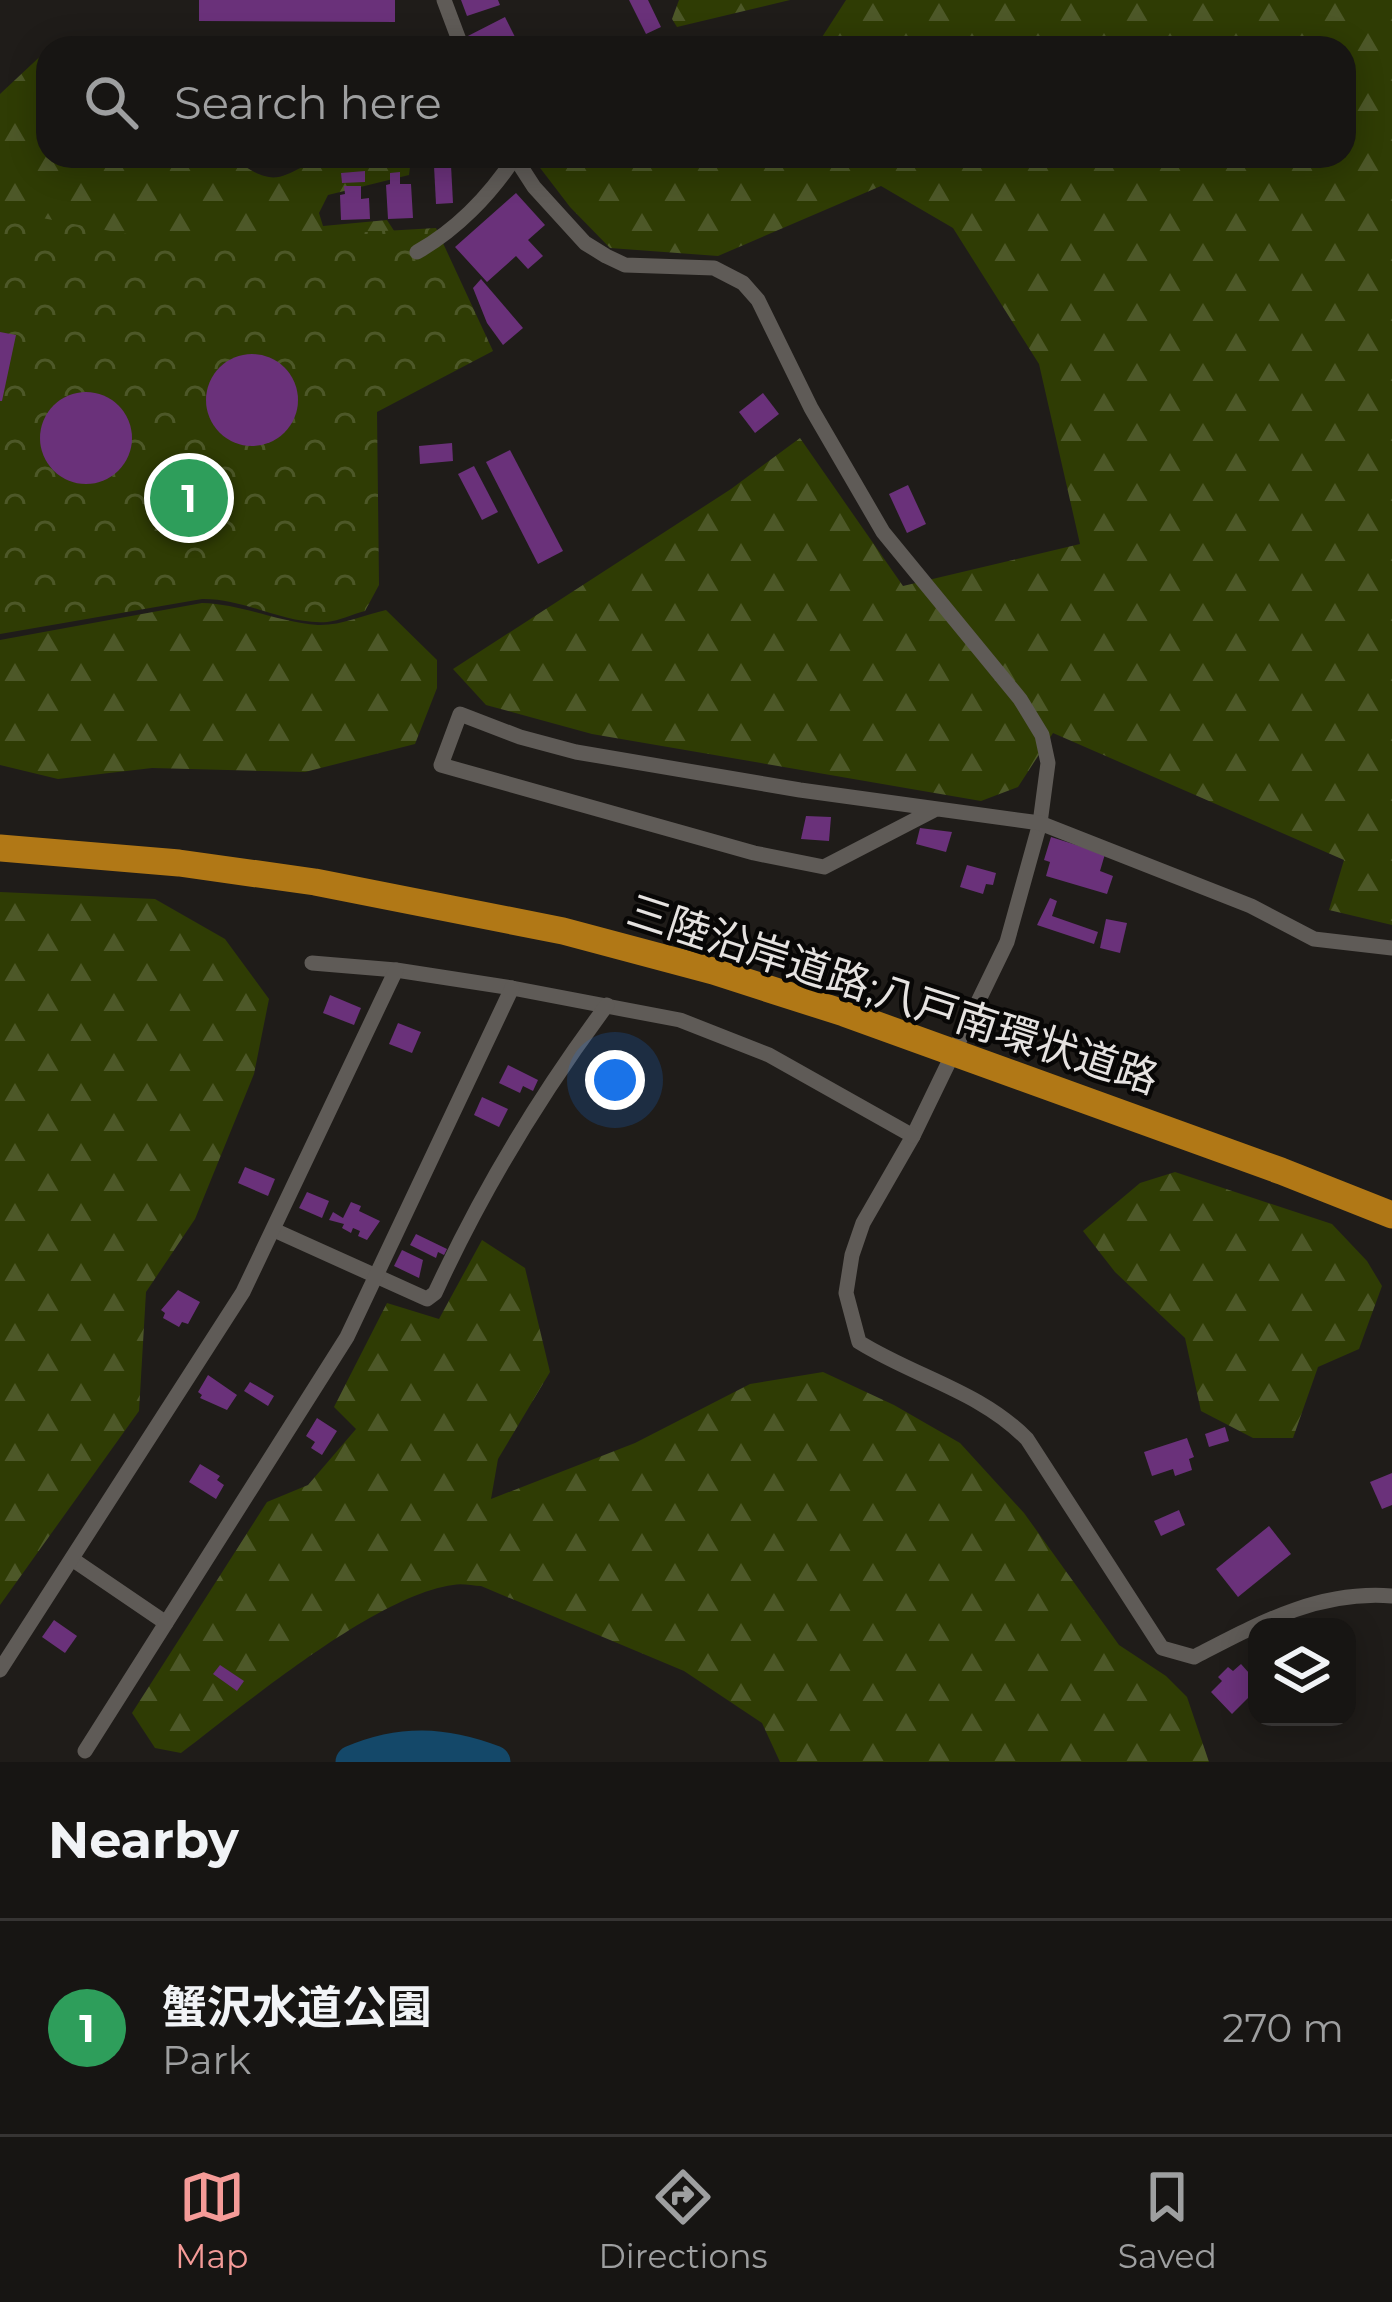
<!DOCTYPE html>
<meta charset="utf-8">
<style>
:root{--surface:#171513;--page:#242221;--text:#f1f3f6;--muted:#9e9fa0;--line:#363433;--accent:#f59b98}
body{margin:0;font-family:Montserrat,"Noto Sans JP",sans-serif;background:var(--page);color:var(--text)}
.controls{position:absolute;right:36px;bottom:36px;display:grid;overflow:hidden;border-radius:24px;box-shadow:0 6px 30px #0003}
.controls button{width:108px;height:108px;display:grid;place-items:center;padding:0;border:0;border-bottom:3px solid var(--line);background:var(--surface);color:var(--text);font:60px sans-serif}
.you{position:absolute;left:615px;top:1080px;width:42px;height:42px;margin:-30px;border:9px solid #fff;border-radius:50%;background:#1a73e8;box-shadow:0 0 0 18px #1a73e833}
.badge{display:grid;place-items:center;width:78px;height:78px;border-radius:50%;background:var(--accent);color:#fff;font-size:39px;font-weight:700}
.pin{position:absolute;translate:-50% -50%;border:6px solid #fff;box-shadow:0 3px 12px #0006}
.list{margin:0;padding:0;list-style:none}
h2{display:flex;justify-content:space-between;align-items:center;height:156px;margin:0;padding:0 48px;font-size:51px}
h2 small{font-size:39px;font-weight:400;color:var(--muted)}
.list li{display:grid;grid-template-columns:78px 1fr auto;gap:36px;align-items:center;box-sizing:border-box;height:216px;padding:0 48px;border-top:3px solid var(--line)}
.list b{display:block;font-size:45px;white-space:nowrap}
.list p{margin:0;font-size:39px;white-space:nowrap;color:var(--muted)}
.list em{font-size:39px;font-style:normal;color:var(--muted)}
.icon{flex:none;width:66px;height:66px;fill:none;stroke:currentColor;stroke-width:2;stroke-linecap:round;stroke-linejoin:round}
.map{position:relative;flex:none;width:1392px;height:1762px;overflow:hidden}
.search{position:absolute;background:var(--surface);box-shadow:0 6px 30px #0003;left:36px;right:36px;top:36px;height:132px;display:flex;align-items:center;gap:30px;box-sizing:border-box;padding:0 42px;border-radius:36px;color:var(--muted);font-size:45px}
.sheet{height:372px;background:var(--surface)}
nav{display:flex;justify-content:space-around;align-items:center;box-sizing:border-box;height:168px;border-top:3px solid var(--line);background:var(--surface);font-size:33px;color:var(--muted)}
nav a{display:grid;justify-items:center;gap:6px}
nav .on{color:var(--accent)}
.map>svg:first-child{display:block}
.forest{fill:url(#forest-firs)}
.park{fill:url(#park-crowns)}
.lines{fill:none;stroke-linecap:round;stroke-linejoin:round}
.river{stroke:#144869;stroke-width:33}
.building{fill:#6a317a}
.minor{stroke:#5f5b57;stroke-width:15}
.motorway{stroke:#b17816;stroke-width:27}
.labels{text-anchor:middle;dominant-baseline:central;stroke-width:9;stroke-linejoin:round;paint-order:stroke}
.street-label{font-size:42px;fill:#e5e2e0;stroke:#080706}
</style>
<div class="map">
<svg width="1392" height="1762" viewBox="0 0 1392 1762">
<defs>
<pattern id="forest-firs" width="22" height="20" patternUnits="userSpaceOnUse" patternTransform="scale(3)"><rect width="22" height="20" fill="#2f3c04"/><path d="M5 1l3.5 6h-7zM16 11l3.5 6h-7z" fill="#4d5828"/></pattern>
<pattern id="park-crowns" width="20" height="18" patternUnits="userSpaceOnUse" patternTransform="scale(3)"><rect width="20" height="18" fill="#2f3c04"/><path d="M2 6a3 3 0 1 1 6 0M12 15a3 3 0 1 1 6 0" fill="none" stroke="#4d5828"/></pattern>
</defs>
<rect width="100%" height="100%" fill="#1f1c19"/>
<g class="forest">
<polygon points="679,0 790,0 677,27 672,19"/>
<polygon points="846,0 1392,0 1392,925 1329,910 1344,860 1053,733 1018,787 981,801 592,734 486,705 453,669 731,489 800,438 903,586 1080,544 1039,364 953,228 881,186 718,256 610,248 570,207 531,156 1344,156 1344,48 815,48"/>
<path d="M48 49V156H232C284 201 287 162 336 156 349 154 361 158 374 159 388 160 397 154 411 159L409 175 328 195 319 213 323 226 387 220 402 243 170 252 0 225V94Z"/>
<path d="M202 603C242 604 278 622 318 625 339 626 365 615 386 610L437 660V688L415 744 305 772 152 768 58 779 0 765V640Z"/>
<polygon points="0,892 155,899 225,939 269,999 254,1074 195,1219 146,1292 139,1411 0,1605"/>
<polygon points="1175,1172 1332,1224 1367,1261 1382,1286 1359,1349 1318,1367 1293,1438 1253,1438 1201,1411 1185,1338 1115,1272 1083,1231 1140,1183"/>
<path d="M482 1240 525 1268 550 1372 498 1459 491 1499 635 1443 750 1384 823 1372 894 1405 960 1443 1024 1513 1119 1645 1166 1676 1187 1697 1209 1762H780L762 1723 684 1671 481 1586C473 1586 462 1583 453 1585 374 1596 246 1704 181 1753L155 1748 132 1713 267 1502 308 1485 356 1429 334 1407 387 1303 439 1319Z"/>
</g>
<path class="park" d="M0 210 174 243 436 228 493 351 377 412 379 585 365 611C353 614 339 621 327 622 284 625 245 598 202 599L0 634Z"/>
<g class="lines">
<path class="river" d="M352 1762C401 1741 444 1743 494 1762"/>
</g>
<g class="building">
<polygon points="199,0 395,0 395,22 199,21"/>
<polygon points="461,0 498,0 500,5 467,16"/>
<polygon points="629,0 648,0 661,27 646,34"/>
<polygon points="505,17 518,43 508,48 497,48 494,43 485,48 469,48 464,38"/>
<polygon points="451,165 453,203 436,204 434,166"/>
<polygon points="365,171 365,182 342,183 341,173"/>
<polygon points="400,172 400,184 411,184 413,218 388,219 386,185 390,184 390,173"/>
<polygon points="344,186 361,186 361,199 369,198 370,219 341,220 340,195 345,194"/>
<polygon points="516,193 545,225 528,240 543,256 528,269 516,256 487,282 455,247"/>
<polygon points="481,279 523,328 503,345 487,323 473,288"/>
<polygon points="0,332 16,335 2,401 0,401"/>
<circle cx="252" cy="400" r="46"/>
<circle cx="86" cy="438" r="46"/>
<polygon points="763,393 779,414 755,433 739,412"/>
<polygon points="452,443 453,461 420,464 419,446"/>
<polygon points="510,450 563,551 538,564 486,462"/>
<polygon points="474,466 498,512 482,520 458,474"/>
<polygon points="908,485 926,524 907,533 889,494"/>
<polygon points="806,816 831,817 829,841 801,839"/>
<polygon points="920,828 952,832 946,852 916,844"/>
<polygon points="1051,837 1105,854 1100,871 1113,876 1107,894 1046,876 1050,862 1044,860"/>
<polygon points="967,865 996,873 993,885 986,884 983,894 960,887"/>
<polygon points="1050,898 1057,901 1052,916 1098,932 1094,944 1037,925"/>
<polygon points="1106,919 1127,923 1120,953 1100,948"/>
<polygon points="330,995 361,1008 354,1025 323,1013"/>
<polygon points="398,1023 421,1032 412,1053 389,1044"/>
<polygon points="508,1065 538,1080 533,1091 523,1086 520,1093 499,1083"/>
<polygon points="482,1097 508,1109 499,1127 474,1115"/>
<polygon points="245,1167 275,1179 268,1196 238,1183"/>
<polygon points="307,1192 329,1201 322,1218 299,1208"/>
<polygon points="351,1202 361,1206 359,1211 380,1221 367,1240 358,1236 360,1231 353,1228 351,1233 342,1228 344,1224 329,1220 333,1212 343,1218"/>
<polygon points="416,1234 447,1249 444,1255 438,1252 436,1258 410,1245"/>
<polygon points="402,1250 423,1260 419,1278 394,1266"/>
<polygon points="178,1290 200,1302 188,1324 182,1322 179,1327 163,1318 165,1313 161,1310"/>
<polygon points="208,1375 237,1395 227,1410 200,1398 202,1395 198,1392"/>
<polygon points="250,1382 274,1396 268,1406 244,1391"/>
<polygon points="317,1418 337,1431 322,1455 311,1448 315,1442 306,1436"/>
<polygon points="1225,1427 1229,1441 1209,1447 1205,1434"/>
<polygon points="1187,1438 1194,1457 1189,1459 1192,1470 1175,1476 1173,1469 1152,1476 1144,1452"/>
<polygon points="200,1464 220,1476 217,1480 224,1485 216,1499 189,1482"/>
<polygon points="1392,1473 1392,1505 1382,1509 1370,1482"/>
<polygon points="1179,1510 1185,1525 1161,1536 1154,1521"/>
<polygon points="1269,1526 1291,1554 1238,1597 1216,1569"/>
<polygon points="54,1620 77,1636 65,1653 42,1637"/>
<polygon points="1241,1664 1257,1682 1249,1690 1253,1693 1232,1714 1211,1692 1222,1681 1218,1677 1228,1667 1233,1671"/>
<polygon points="220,1665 244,1681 237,1691 213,1674"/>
</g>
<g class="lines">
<g class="minor">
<polyline points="444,0 462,48"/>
<path d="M514 156 534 187 585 243 606 256 625 265 714 268 743 283 758 300 811 408 883 532 1020 699 1042 735 1048 763 1040 823 1007 942 913 1136 863 1223 852 1255 846 1293 859 1342C915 1377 980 1391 1027 1439L1162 1648 1194 1657C1258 1624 1318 1590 1392 1596"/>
<path d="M417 252C456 230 490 195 515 157"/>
<polyline points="934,810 824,867 754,853 441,765 460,714 520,737 576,752 800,790 1040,823 1251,906 1314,939 1392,948"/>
<polyline points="312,963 396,970 512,988 680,1020 769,1055 913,1136"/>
<path d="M274 1230 427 1299 435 1293C483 1189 539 1096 607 1005"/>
<polyline points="72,1559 166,1623"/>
<polyline points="0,1670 243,1292 396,970"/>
<polyline points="85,1751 347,1337 512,988"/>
</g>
<polyline class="motorway" points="0,848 179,863 315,882 563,931 713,971 844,1013 1281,1171 1392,1215"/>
</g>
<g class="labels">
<g class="street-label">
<text transform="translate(893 994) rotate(18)">三陸沿岸道路;八戸南環状道路</text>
</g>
</g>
</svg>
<div class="controls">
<button><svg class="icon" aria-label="layers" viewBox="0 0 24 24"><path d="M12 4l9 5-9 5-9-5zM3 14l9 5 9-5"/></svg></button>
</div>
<div class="you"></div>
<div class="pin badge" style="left:189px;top:498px;background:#2e9e5b">1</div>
<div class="search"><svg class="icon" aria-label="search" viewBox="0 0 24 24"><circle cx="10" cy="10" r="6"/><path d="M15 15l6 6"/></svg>Search here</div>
</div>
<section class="sheet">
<h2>Nearby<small></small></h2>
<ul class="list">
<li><span class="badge" style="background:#2e9e5b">1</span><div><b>蟹沢水道公園</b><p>Park</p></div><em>270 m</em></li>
</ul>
</section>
<nav>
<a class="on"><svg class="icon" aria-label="map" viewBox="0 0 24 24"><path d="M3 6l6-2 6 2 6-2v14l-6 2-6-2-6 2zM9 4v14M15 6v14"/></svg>Map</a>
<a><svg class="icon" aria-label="directions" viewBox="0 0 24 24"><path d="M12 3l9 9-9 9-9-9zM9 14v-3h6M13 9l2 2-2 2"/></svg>Directions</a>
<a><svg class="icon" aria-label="saved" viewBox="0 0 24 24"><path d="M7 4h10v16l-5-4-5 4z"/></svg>Saved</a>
</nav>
